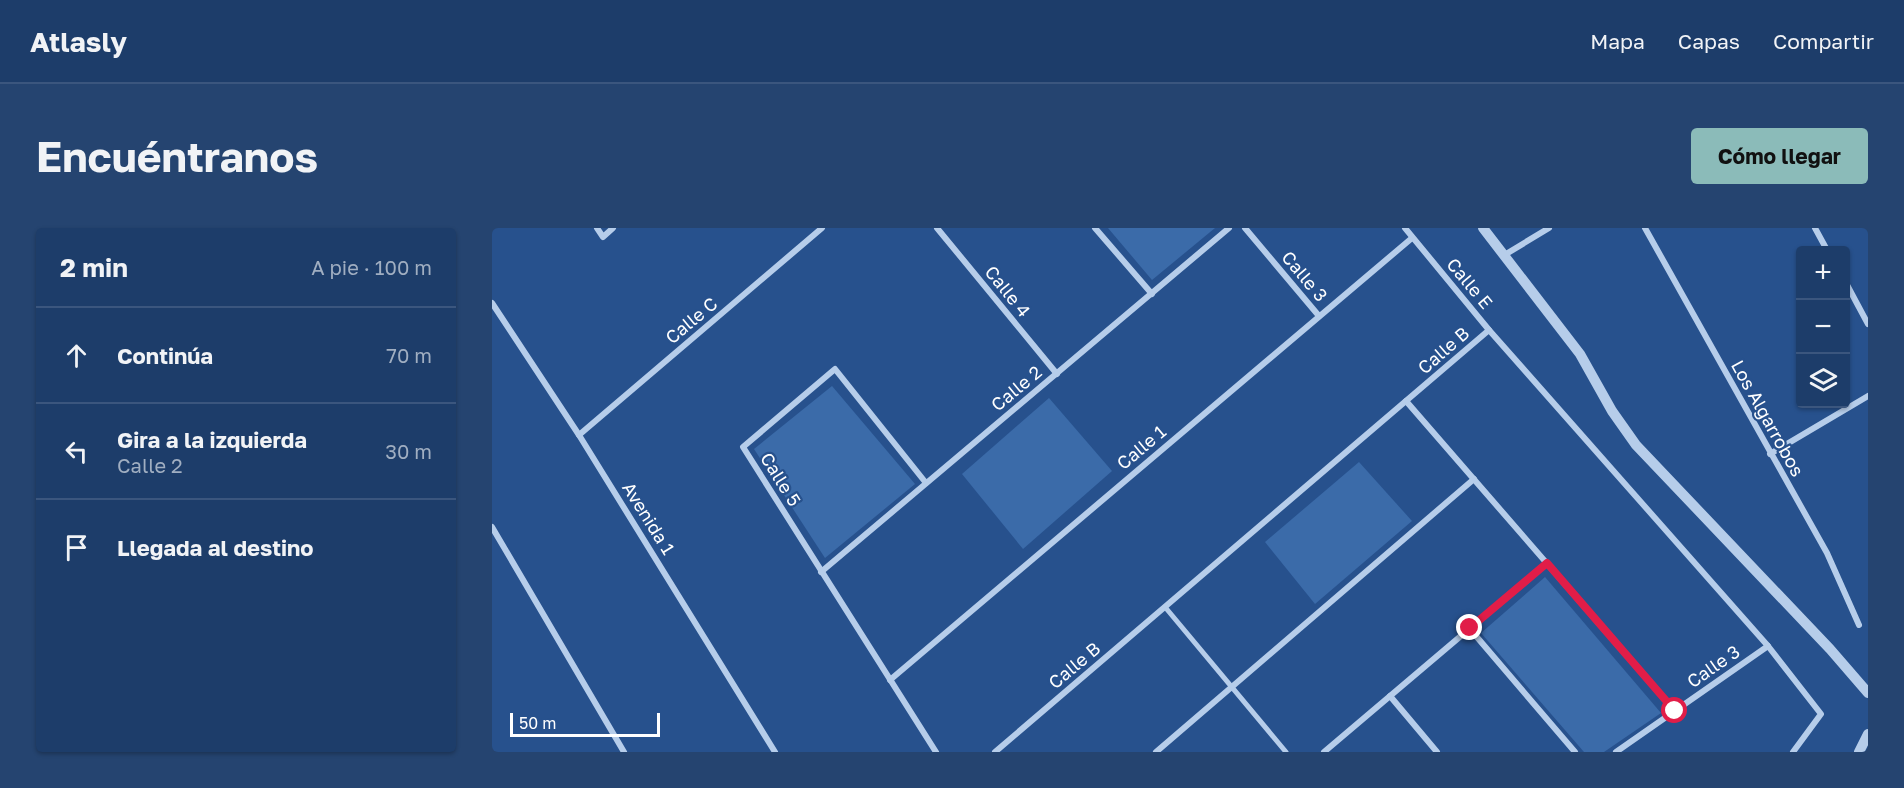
<!DOCTYPE html>
<html lang="es">
<meta charset="utf-8">
<style>
:root{--surface:#1d3d6a;--page:#254470;--text:#f1f3f6;--muted:#a0aec1;--line:#3b567e;--accent:#8bbbb9}
body{margin:0;font-family:"Golos Text",sans-serif;background:var(--page);color:var(--text)}
.controls{position:absolute;right:18px;top:18px;display:grid;overflow:hidden;border-radius:6px;box-shadow:0 2px 4px #0004}
.controls button{width:54px;height:54px;display:grid;place-items:center;padding:0;border:0;border-bottom:2px solid var(--line);background:var(--surface);color:var(--text);font:30px sans-serif}
.scale{position:absolute;left:18px;bottom:15px;width:150px;box-sizing:border-box;padding-left:6px;border:3px solid #fff;border-top:0;font-size:16px;line-height:21px;white-space:nowrap;color:#fff;-webkit-text-stroke:4px #27518d;paint-order:stroke}
.stop{position:absolute;width:18px;height:18px;margin:-14px;border:4px solid #e11d48;border-radius:50%;background:#fff}
.stop.end{background:#e11d48;border-color:#fff;box-shadow:0 2px 6px #0008}
.list{margin:0;padding:0;list-style:none}
h2{display:flex;justify-content:space-between;align-items:center;height:78px;margin:0;padding:0 24px;font-size:26px}
h2 small{font-size:20px;font-weight:400;color:var(--muted)}
.list li{display:grid;grid-template-columns:39px 1fr auto;gap:18px;align-items:center;box-sizing:border-box;height:96px;padding:0 24px;border-top:2px solid var(--line)}
.list b{display:block;font-size:22px;white-space:nowrap}
.list p{margin:0;font-size:20px;white-space:nowrap;color:var(--muted)}
.list em{font-size:20px;font-style:normal;color:var(--muted)}
.icon{flex:none;width:33px;height:33px;fill:none;stroke:currentColor;stroke-width:2;stroke-linecap:round;stroke-linejoin:round}
.map{position:relative;flex:none;width:1376px;height:524px;overflow:hidden;border-radius:6px}
header{display:flex;align-items:center;gap:36px;box-sizing:border-box;height:84px;padding:0 30px;background:var(--surface);border-bottom:2px solid var(--line)}
header strong{font-size:28px}
nav{display:flex;gap:33px;margin-inline-start:auto;font-size:21px}
.intro{display:flex;align-items:center;justify-content:space-between;box-sizing:border-box;height:144px;padding:0 36px}
h1{margin:0;font-size:42px}
.button{padding:15px 27px;border-radius:6px;background:var(--accent);color:#111;font-size:21px;font-weight:700}
main{display:flex;gap:36px;padding:0 36px}
aside{flex:1;background:var(--surface);border-radius:6px;box-shadow:0 2px 4px #0004}
.map>svg:first-child{display:block}
.green{fill:#3b6ba9}
.lines{fill:none;stroke-linecap:round;stroke-linejoin:round}
.pedestrian{stroke:#b6cdea;stroke-width:5}
.minor{stroke:#b6cdea;stroke-width:6}
.tertiary{stroke:#b6cdea;stroke-width:10}
.route{stroke:#e11d48;stroke-width:8}
.labels{text-anchor:middle;dominant-baseline:central;stroke-width:4.5;stroke-linejoin:round;paint-order:stroke}
.street-label{font-size:18px;fill:#fff;stroke:#27518d}
</style>
<header>
<strong>Atlasly</strong>
<nav><a>Mapa</a><a>Capas</a><a>Compartir</a></nav>
</header>
<div class="intro"><h1>Encuéntranos</h1><a class="button">Cómo llegar</a></div>
<main>
<aside>
<h2>2 min<small>A pie · 100 m</small></h2>
<ul class="list">
<li><svg class="icon" aria-label="ahead" viewBox="0 0 24 24"><path d="M12 20V5M6 11l6-6 6 6"/></svg><div><b>Continúa</b></div><em>70 m</em></li>
<li><svg class="icon" aria-label="left" viewBox="0 0 24 24"><path d="M17 20v-9H6M10 6l-5 5 5 5"/></svg><div><b>Gira a la izquierda</b><p>Calle 2</p></div><em>30 m</em></li>
<li><svg class="icon" aria-label="arrive" viewBox="0 0 24 24"><path d="M6 21V4h12l-3 4 3 4H6"/></svg><div><b>Llegada al destino</b></div></li>
</ul>
</aside>
<div class="map">
<svg width="1376" height="524" viewBox="0 0 1376 524">
<rect width="100%" height="100%" fill="#27518d"/>
<g class="green">
<polygon points="616,0 723,0 660,52"/>
<polygon points="340,158 423,256 333,330 262,221"/>
<polygon points="557,170 620,243 531,321 470,246"/>
<polygon points="867,234 920,293 823,376 773,314"/>
<polygon points="1053,349 1169,485 1112,524 1092,524 989,405"/>
</g>
<g class="lines">
<polyline class="pedestrian" points="673,379 794,524"/>
<g class="minor">
<polyline points="105,0 111,9 121,0"/>
<polyline points="445,0 565,146"/>
<polyline points="603,0 660,66"/>
<polyline points="753,0 827,88"/>
<polyline points="913,0 997,102"/>
<polyline points="1153,0 1335,325 1367,397"/>
<polyline points="1323,0 1335,22"/>
<polyline points="1014,26 1057,0"/>
<polyline points="1354,55 1376,96"/>
<polyline points="0,75 87,207 283,524"/>
<polyline points="914,173 1183,483"/>
<polyline points="87,207 330,0"/>
<polyline points="1278,226 1376,168"/>
<polyline points="434,255 343,141 251,219 444,524"/>
<polyline points="0,299 132,524"/>
<polyline points="329,344 737,0"/>
<polyline points="978,401 1083,524"/>
<polyline points="398,452 920,10"/>
<polyline points="898,468 945,524"/>
<polyline points="503,524 997,102 1276,418 1329,486 1301,524"/>
<polyline points="664,524 982,251"/>
<polyline points="832,524 1055,335"/>
<polyline points="1124,524 1276,418"/>
</g>
<g class="tertiary">
<polyline points="991,0 1088,126 1120,183 1144,217 1338,421 1376,465"/>
<polyline points="1367,524 1376,506"/>
</g>
</g>
<g class="lines">
<polyline class="route" points="978,400 1055,335 1183,483"/>
</g>
<g class="labels">
<g class="street-label">
<text transform="translate(813 48) rotate(50)">Calle 3</text>
<text transform="translate(978 55) rotate(50)">Calle E</text>
<text transform="translate(516 63) rotate(51)">Calle 4</text>
<text transform="translate(199 92) rotate(-40)">Calle C</text>
<text transform="translate(951 122) rotate(-41)">Calle B</text>
<text transform="translate(524 160) rotate(-40)">Calle 2</text>
<text transform="translate(1276 190) rotate(61)">Los Algarrobos</text>
<text transform="translate(649 219) rotate(-40)">Calle 1</text>
<text transform="translate(289 251) rotate(58)">Calle 5</text>
<text transform="translate(157 290) rotate(58)">Avenida 1</text>
<text transform="translate(582 437) rotate(-40)">Calle B</text>
<text transform="translate(1221 438) rotate(-35)">Calle 3</text>
</g>
</g>
</svg>
<div class="controls">
<button>+</button>
<button>−</button>
<button><svg class="icon" aria-label="layers" viewBox="0 0 24 24"><path d="M12 4l9 5-9 5-9-5zM3 14l9 5 9-5"/></svg></button>
</div>
<div class="scale">50 m</div>
<div class="stop" style="left:1183px;top:483px"></div>
<div class="stop end" style="left:978px;top:400px"></div>
</div>
</main>
